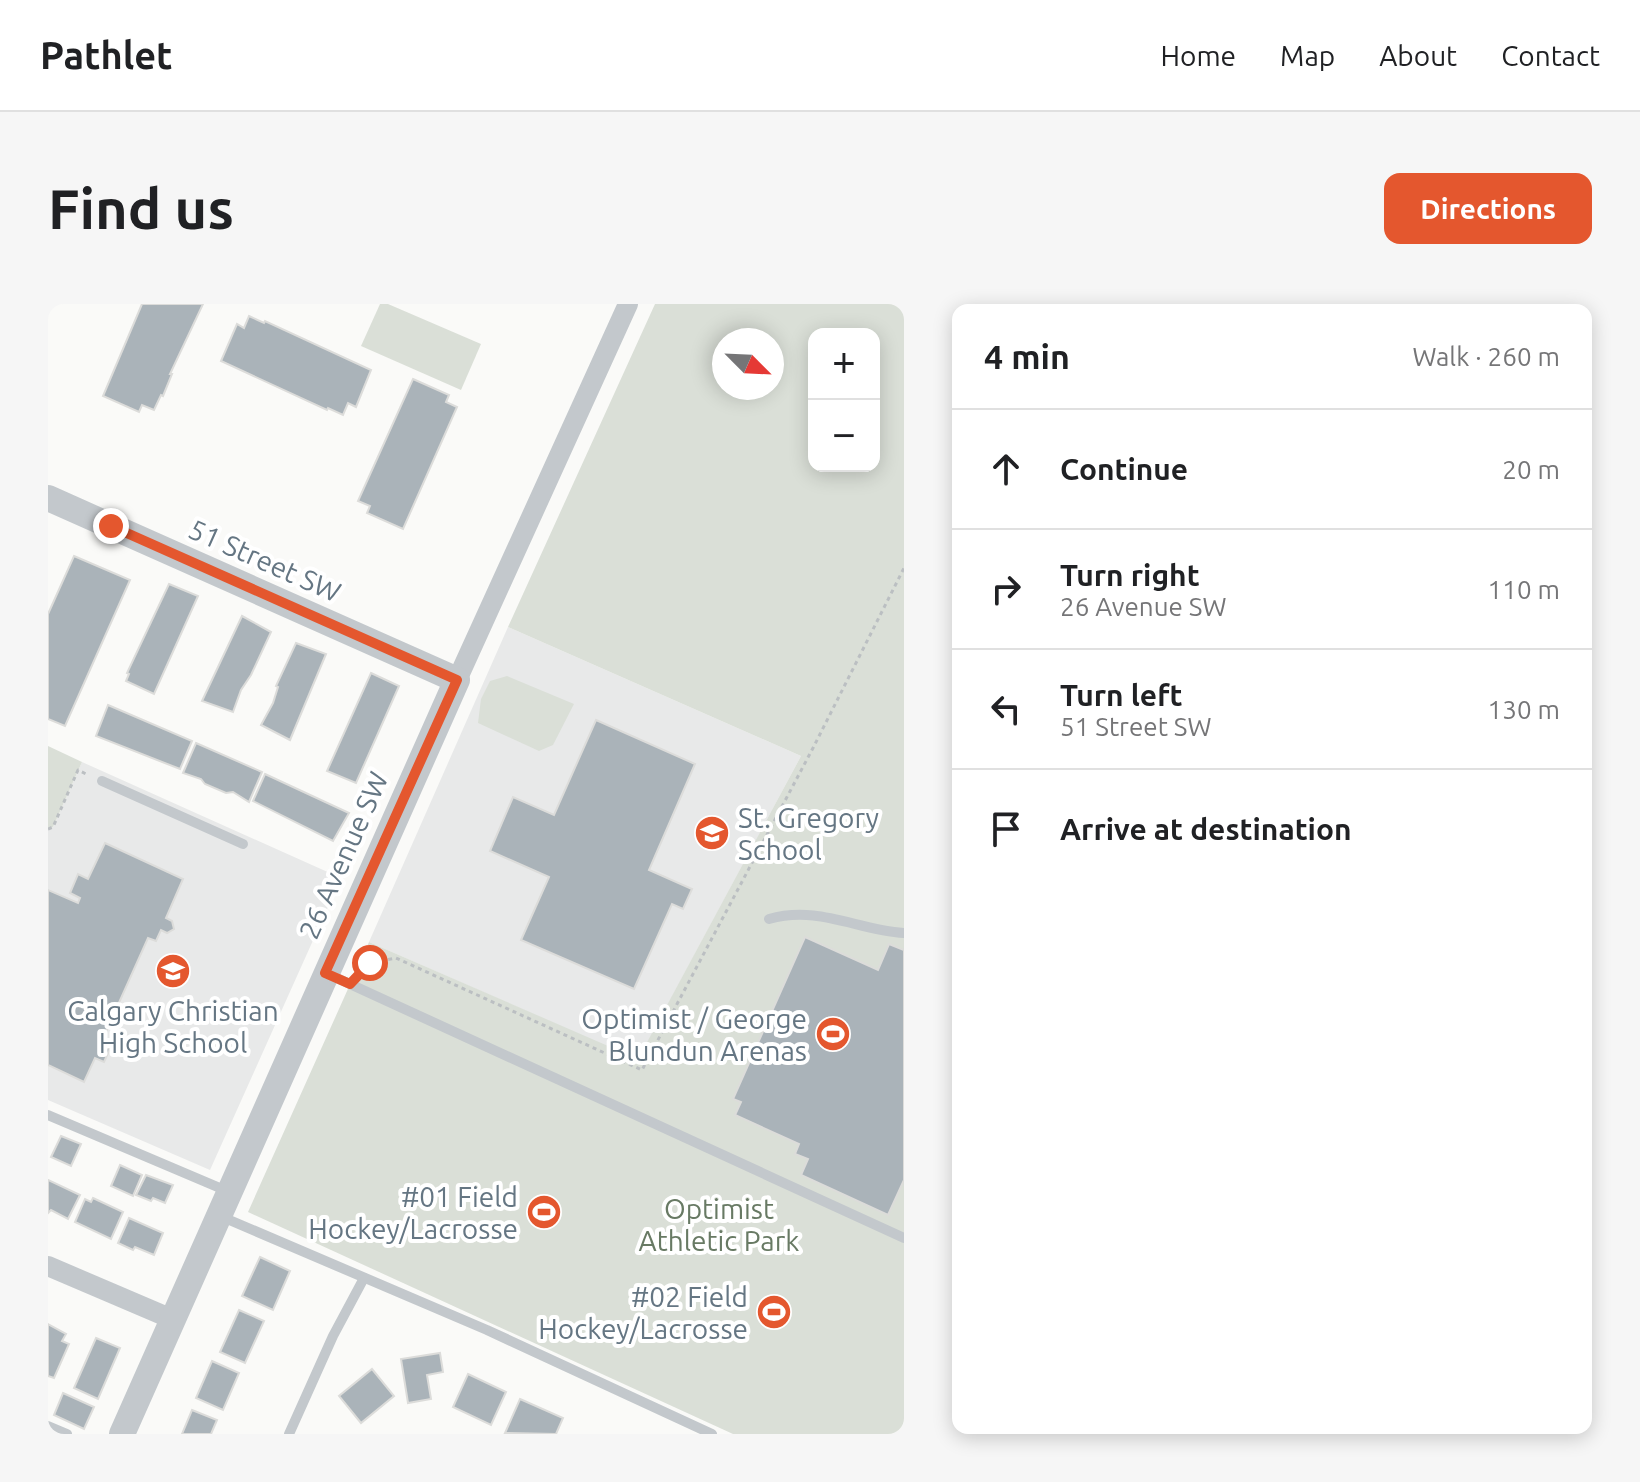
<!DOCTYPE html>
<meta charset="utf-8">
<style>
:root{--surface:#fff;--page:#f6f6f6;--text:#202124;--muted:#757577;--line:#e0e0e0;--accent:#e4572e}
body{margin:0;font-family:Ubuntu,sans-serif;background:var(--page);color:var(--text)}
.controls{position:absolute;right:24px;top:24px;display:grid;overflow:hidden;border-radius:16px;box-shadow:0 4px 20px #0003}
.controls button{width:72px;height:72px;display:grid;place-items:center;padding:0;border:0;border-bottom:2px solid var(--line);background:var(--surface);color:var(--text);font:40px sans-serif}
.compass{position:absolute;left:664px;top:24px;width:72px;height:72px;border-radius:50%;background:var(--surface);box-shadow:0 4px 20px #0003;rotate:114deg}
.stop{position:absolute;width:24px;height:24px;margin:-18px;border:6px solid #e4572e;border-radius:50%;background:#fff}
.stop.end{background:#e4572e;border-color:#fff;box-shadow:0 2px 8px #0008}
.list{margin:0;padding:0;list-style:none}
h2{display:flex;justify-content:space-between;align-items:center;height:104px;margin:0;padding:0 32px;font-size:34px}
h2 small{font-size:26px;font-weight:400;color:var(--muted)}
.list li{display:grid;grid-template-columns:52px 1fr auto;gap:24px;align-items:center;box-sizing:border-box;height:120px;padding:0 32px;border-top:2px solid var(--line)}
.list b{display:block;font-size:30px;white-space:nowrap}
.list p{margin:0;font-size:26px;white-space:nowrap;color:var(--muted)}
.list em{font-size:26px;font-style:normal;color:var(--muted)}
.icon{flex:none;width:44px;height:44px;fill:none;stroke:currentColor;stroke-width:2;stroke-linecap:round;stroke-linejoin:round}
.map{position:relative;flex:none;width:856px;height:1130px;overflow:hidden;border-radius:16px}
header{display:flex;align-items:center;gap:48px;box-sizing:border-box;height:112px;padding:0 40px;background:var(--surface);border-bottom:2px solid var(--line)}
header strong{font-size:38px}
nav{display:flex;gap:44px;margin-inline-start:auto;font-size:28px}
.intro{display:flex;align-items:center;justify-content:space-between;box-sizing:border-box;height:192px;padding:0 48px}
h1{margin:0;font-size:56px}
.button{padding:20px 36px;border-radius:16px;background:var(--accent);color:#fff;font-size:28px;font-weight:700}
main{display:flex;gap:48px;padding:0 48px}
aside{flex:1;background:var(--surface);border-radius:16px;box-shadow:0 4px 20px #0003}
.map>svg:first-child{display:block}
.built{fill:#e8e9e9;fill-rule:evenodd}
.green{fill:#dadfd7;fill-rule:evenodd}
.building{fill:#aab3b9;stroke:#dcdcda;stroke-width:2}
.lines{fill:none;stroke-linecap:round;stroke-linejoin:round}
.path{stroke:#bbbfc2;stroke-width:3;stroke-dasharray:4 4;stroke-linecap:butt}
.service{stroke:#c3c8cc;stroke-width:10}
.minor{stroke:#c3c8cc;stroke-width:20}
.tertiary{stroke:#c3c8cc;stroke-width:26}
.route{stroke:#e4572e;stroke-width:10}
.labels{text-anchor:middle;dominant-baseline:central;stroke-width:8;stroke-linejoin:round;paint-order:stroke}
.street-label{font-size:28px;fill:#657683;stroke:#fff}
.poi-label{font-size:28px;fill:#657683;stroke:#fff;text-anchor:end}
.park-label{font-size:28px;fill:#687a64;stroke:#fff}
</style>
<header>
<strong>Pathlet</strong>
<nav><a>Home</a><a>Map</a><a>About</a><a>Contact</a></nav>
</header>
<div class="intro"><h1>Find us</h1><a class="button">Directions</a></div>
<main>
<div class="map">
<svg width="856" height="1130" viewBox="0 0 856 1130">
<rect width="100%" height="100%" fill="#fafaf8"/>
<g class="built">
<path d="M460 323 753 452 590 756 321 638ZM548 416 647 460 601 566 635 605 624 600 586 685 473 636 501 573 442 547 465 494 506 511Z"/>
<polygon points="34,458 293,574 162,866 0,796 0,525 5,523"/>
</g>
<g class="green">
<polygon points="332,0 340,0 433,40 413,86 313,42"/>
<path d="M607 0H856V1130H685L200 908 321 638 590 755 753 452 460 323ZM766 30H826V162H766ZM676 36H724V84H676Z"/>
<polygon points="459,372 526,400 505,441 491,447 430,419 433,395 442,377"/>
<polygon points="0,442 34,458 5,523 0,525"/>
</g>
<g class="building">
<polygon points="94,0 155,0 122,70 124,70 115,92 113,91 106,106 94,101 91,108 55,92"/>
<polygon points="201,12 216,19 217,17 323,66 308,103 300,99 295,111 280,104 279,106 173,57 189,20 196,24"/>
<polygon points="365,75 401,91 398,98 409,103 355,225 319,209 322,202 310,197"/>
<polygon points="26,252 82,276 17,422 0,415 0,310"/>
<polygon points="121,280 150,292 106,390 78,377 81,370 79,369"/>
<polygon points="194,312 223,328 203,371 193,386 185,408 154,397"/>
<polygon points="248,339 278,350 242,436 213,421 225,399 230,383 228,382"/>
<polygon points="323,369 351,382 308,479 279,467"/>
<polygon points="60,401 144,437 132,465 48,432"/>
<polygon points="548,416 647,460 601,566 644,585 635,605 624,600 586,685 473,636 501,573 442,547 465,493 506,511"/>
<polygon points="148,439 214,468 201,498 185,488 178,489 157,480 153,475 135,469"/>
<polygon points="217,470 301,509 285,537 205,497"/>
<polygon points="57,539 135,575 118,614 124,617 126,625 119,629 113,626 108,637 100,634 52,741 62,745 56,758 47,754 36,778 0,761 0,586 30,599 32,594 22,589 30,570 40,575"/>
<polygon points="757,633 830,666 841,640 856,646 856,876 840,911 753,871 760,855 747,850 751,840 687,811 693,798 685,795"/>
<polygon points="13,832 33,840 23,862 3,853"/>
<polygon points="72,861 94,871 85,892 63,882"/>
<polygon points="98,871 125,881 117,899 105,894 103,897 88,891"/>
<polygon points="0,876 32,891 20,915 3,906 0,909"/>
<polygon points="45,894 75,908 63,935 27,918 37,895 43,898"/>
<polygon points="81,914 115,929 106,951 87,943 85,946 70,939"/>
<polygon points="212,953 242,967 225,1006 194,992"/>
<polygon points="191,1006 216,1017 197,1059 172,1048"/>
<polygon points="0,1020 18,1030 14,1037 21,1040 6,1074 0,1072"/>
<polygon points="48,1034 72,1044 50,1095 26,1084"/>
<polygon points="392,1049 395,1068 379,1071 383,1095 360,1099 353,1055"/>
<polygon points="164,1057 191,1069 175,1106 148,1094"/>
<polygon points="324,1065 346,1092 313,1119 291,1092"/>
<polygon points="420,1070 458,1088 443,1121 405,1103"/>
<polygon points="15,1089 46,1103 36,1125 6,1111"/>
<polygon points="472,1095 515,1114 508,1130 457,1129"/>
<polygon points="144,1106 169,1116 163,1130 134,1130"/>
</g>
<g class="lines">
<g class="path">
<polyline points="0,525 5,523 30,466 40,471"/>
<polyline points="313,669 322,659 348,654 594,766 765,444 856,264"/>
</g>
<g class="service">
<polyline points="54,477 195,540"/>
<path d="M721 615C770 601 809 626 856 629"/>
<polyline points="280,670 856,934"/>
<polyline points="0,811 179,887"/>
<polyline points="172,912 439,1026 664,1130"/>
<polyline points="0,1122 19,1130"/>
<polyline points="241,1130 285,1032 316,974"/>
</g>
<g class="minor">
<polyline points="409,376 580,0"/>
<polyline points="0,962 124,1015"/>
</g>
<polyline class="tertiary" points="0,194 409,376 74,1130"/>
</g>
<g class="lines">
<polyline class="route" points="63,222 409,376 277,669 302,680 322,659"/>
</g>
<defs>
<g id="school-disc" transform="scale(1.8)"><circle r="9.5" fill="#e4572e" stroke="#fff"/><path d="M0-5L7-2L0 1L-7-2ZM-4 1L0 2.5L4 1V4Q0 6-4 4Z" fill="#fff"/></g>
<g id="stadium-disc" transform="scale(1.8)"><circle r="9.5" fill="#e4572e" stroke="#fff"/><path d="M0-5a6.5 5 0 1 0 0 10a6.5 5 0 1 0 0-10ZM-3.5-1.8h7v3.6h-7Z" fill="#fff"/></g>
</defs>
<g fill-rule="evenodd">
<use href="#school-disc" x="664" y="529"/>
<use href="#school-disc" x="125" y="667"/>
<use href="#stadium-disc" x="785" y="730"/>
<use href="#stadium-disc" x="496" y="908"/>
<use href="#stadium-disc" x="726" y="1008"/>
</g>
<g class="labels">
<g class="street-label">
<text transform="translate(217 256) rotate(24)">51 Street SW</text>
<text transform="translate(295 551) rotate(-66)">26 Avenue SW</text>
</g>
<g class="poi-label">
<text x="690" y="513" text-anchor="start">St. Gregory<tspan x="690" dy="32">School</tspan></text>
<text x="125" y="706" text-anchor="middle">Calgary Christian<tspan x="125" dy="32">High School</tspan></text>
<text x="759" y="714">Optimist / George<tspan x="759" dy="32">Blundun Arenas</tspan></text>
<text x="470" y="892">#01 Field<tspan x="470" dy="32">Hockey/Lacrosse</tspan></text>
<text x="700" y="992">#02 Field<tspan x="700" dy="32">Hockey/Lacrosse</tspan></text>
</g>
<g class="park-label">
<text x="671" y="904">Optimist<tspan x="671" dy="32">Athletic Park</tspan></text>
</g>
</g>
</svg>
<div class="controls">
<button>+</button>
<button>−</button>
</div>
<svg class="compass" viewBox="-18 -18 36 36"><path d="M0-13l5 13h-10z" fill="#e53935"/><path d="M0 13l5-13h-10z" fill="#757577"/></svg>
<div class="stop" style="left:322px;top:659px"></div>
<div class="stop end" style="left:63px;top:222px"></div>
</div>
<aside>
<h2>4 min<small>Walk · 260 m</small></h2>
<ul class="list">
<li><svg class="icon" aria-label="ahead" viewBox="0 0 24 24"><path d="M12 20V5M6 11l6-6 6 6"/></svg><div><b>Continue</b></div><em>20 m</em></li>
<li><svg class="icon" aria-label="right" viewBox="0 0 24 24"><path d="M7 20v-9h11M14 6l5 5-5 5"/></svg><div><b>Turn right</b><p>26 Avenue SW</p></div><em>110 m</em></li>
<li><svg class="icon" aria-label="left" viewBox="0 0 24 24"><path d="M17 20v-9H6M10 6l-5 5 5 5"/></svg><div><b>Turn left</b><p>51 Street SW</p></div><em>130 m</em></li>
<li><svg class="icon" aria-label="arrive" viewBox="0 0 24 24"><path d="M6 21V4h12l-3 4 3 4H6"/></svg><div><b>Arrive at destination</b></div></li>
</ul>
</aside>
</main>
